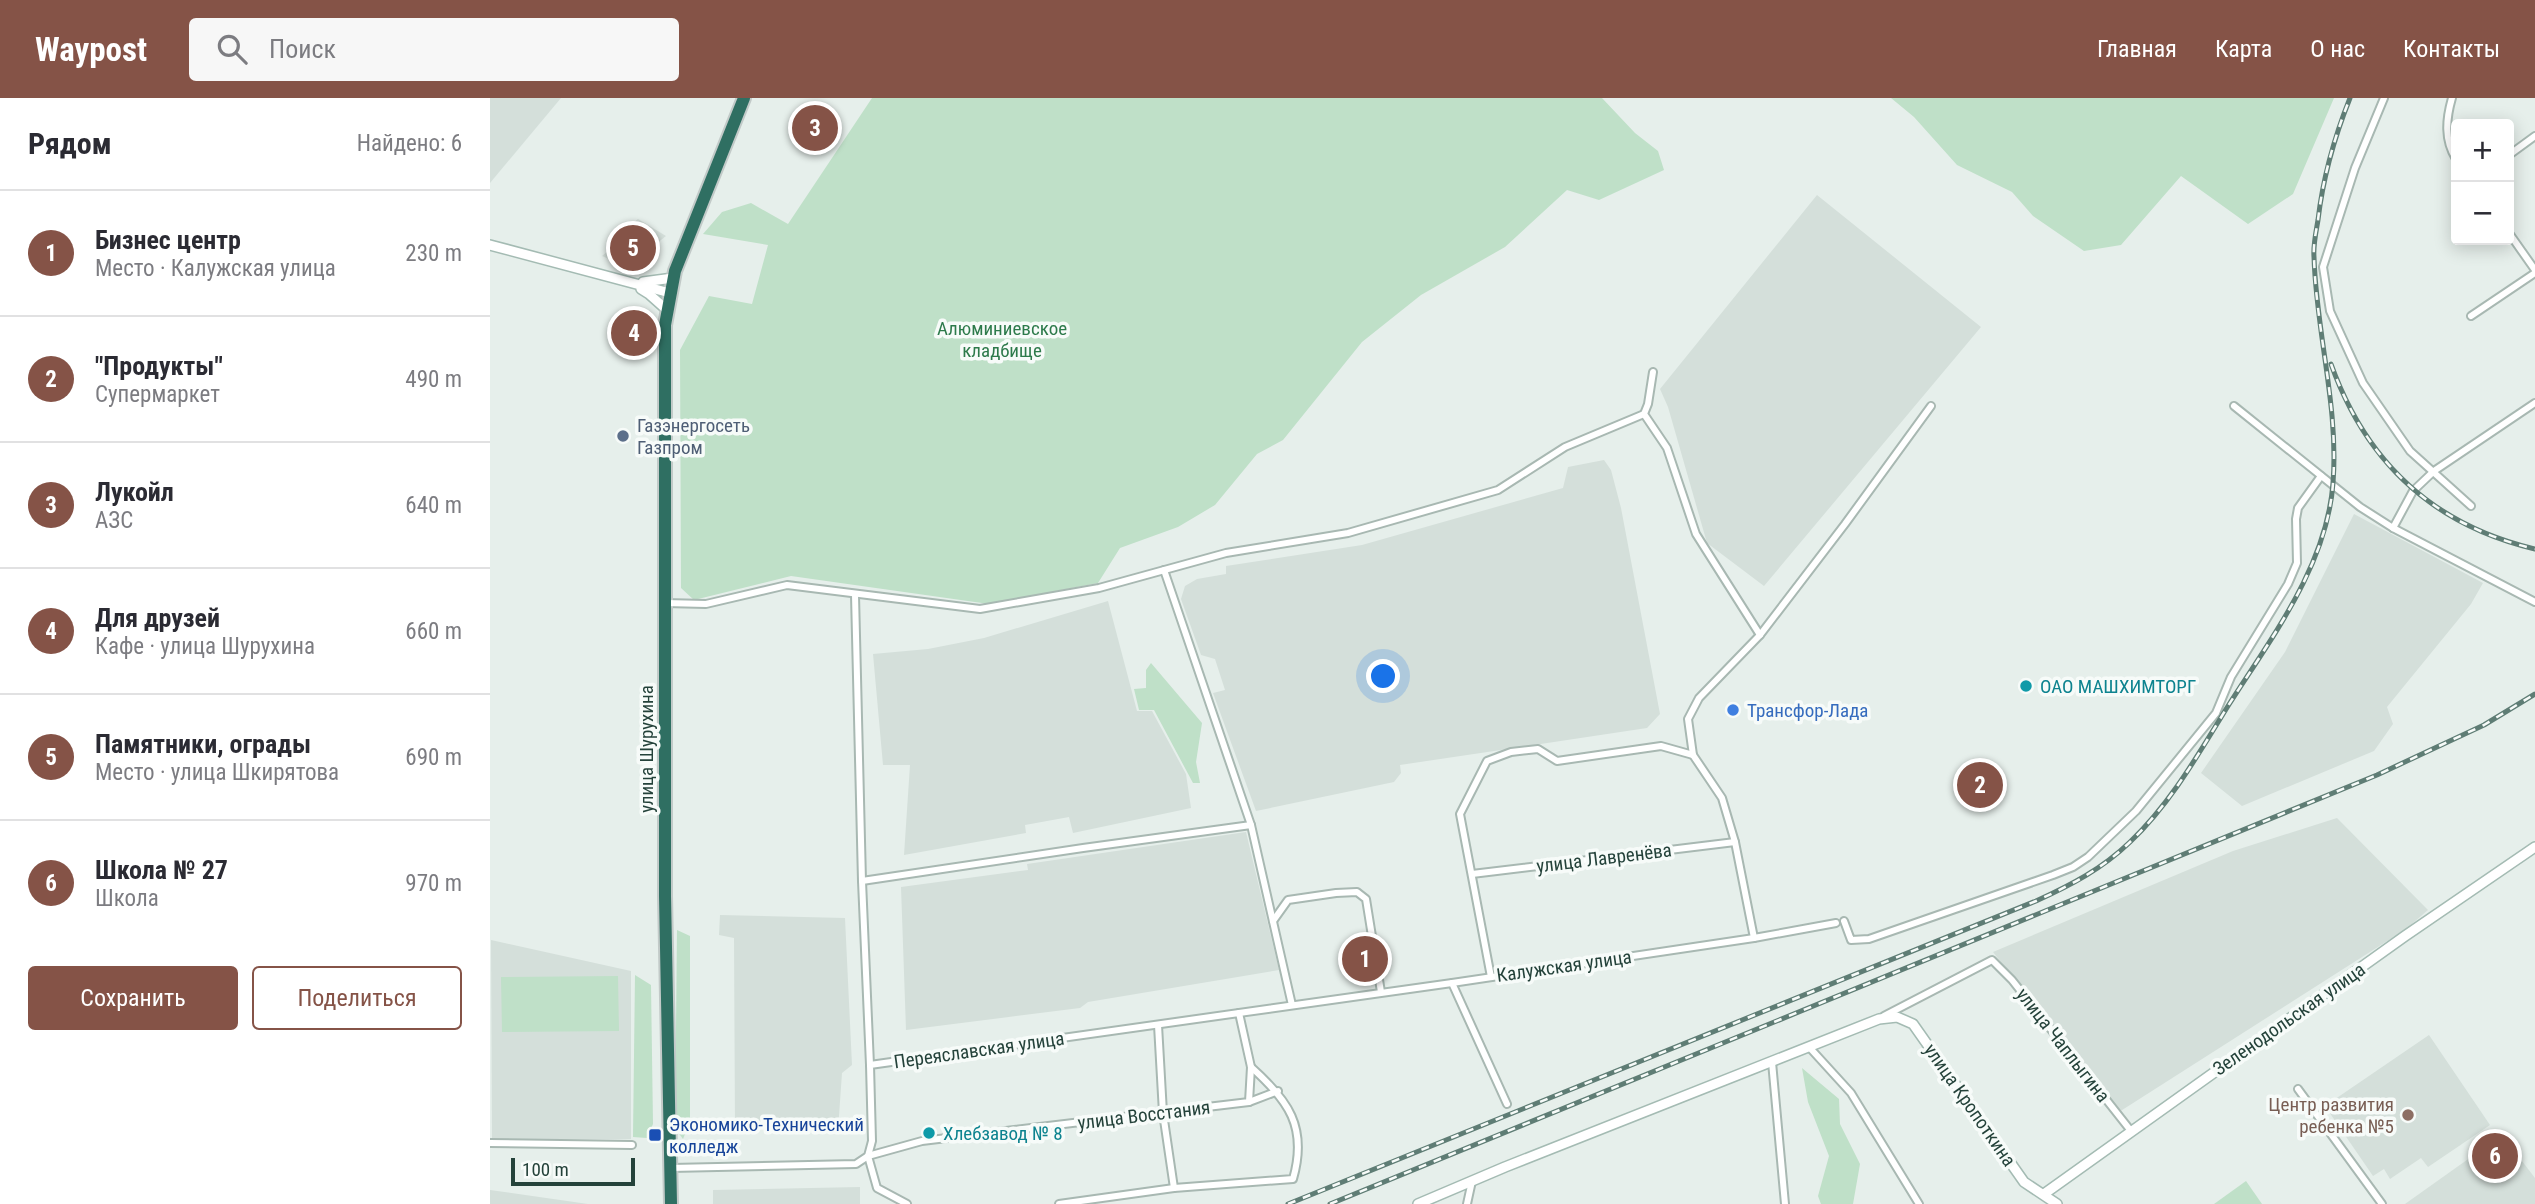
<!DOCTYPE html>
<html lang="ru">
<meta charset="utf-8">
<style>
:root{--surface:#fff;--page:#f7f7f7;--text:#2b2b33;--muted:#7c7c81;--line:#e1e1e2;--accent:#855347}
body{margin:0;font-family:"Roboto Condensed",sans-serif;background:var(--page);color:var(--text)}
.controls{position:absolute;right:21px;top:21px;display:grid;overflow:hidden;border-radius:7px;box-shadow:0 4px 18px #0003}
.controls button{width:63px;height:63px;display:grid;place-items:center;padding:0;border:0;border-bottom:2px solid var(--line);background:var(--surface);color:var(--text);font:35px sans-serif}
.scale{position:absolute;left:21px;bottom:18px;width:124px;box-sizing:border-box;padding-left:7px;border:4px solid #24423a;border-top:0;font-size:19px;line-height:24px;white-space:nowrap;color:#24423a;-webkit-text-stroke:5px #f7fbf9;paint-order:stroke}
.you{position:absolute;left:894px;top:579px;width:24px;height:24px;margin:-18px;border:5px solid #fff;border-radius:50%;background:#1a73e8;box-shadow:0 0 0 10px #1a73e833}
.badge{display:grid;place-items:center;width:46px;height:46px;border-radius:50%;background:var(--accent);color:#fff;font-size:23px;font-weight:700}
.pin{position:absolute;translate:-50% -50%;border:4px solid #fff;box-shadow:0 2px 7px #0006}
.list{margin:0;padding:0;list-style:none}
h2{display:flex;justify-content:space-between;align-items:center;height:91px;margin:0;padding:0 28px;font-size:30px}
h2 small{font-size:23px;font-weight:400;color:var(--muted)}
.list li{display:grid;grid-template-columns:46px 1fr auto;gap:21px;align-items:center;box-sizing:border-box;height:126px;padding:0 28px;border-top:2px solid var(--line)}
.list b{display:block;font-size:26px;white-space:nowrap}
.list p{margin:0;font-size:23px;white-space:nowrap;color:var(--muted)}
.list em{font-size:23px;font-style:normal;color:var(--muted)}
.actions{display:flex;gap:14px;padding:21px 28px}
.actions a{flex:1;padding:16px 0;border:2px solid var(--accent);border-radius:7px;text-align:center;font-size:24px;color:var(--accent)}
.actions .main{background:var(--accent);color:#fff}
.icon{flex:none;width:38px;height:38px;fill:none;stroke:currentColor;stroke-width:2;stroke-linecap:round;stroke-linejoin:round}
.map{position:relative;flex:none;width:2045px;height:1106px;overflow:hidden}
header{display:flex;align-items:center;gap:42px;box-sizing:border-box;height:98px;padding:0 35px;background:var(--accent);color:#fff}
header strong{font-size:33px}
nav{display:flex;gap:38px;margin-inline-start:auto;font-size:24px}
.search{width:490px;height:63px;background:var(--page);display:flex;align-items:center;gap:18px;box-sizing:border-box;padding:0 24px;border-radius:7px;color:var(--muted);font-size:26px}
main{display:flex}
aside{flex:1;background:var(--surface)}
.map>svg:first-child{display:block}
.built{fill:#d4dfda}
.green{fill:#bfe0c8}
.lines{fill:none;stroke-linecap:round;stroke-linejoin:round}
.street-casing{stroke:#a8b8b2;stroke-width:10}
.secondary-casing{stroke:#a4bbb3;stroke-width:12}
.highway-casing{stroke:#c2cac8;stroke-width:16}
.street{stroke:#fff;stroke-width:6}
.secondary{stroke:#fff;stroke-width:9}
.highway{stroke:#2f6f62;stroke-width:12}
.rail-casing{stroke:#5f7d75;stroke-width:5}
.rail{stroke:#f7fbf9;stroke-width:2.5;stroke-dasharray:8;stroke-linecap:butt}
.service-dot{fill:#5c6f8a;stroke:#f7fbf9;stroke-width:2.5}
.culture-dot{fill:#0f9aa8;stroke:#f7fbf9;stroke-width:2.5}
.shop-dot{fill:#3f7fe0;stroke:#f7fbf9;stroke-width:2.5}
.education-dot{fill:#8d6e63;stroke:#f7fbf9;stroke-width:2.5}
.transit-dot{fill:#1a4fb4;stroke:#f7fbf9;stroke-width:2.5}
.labels{text-anchor:middle;dominant-baseline:central;stroke-width:7;stroke-linejoin:round;paint-order:stroke}
.park-label{font-size:19px;fill:#2d7a4b;stroke:#f7fbf9}
.service-label{font-size:19px;fill:#4e5e75;stroke:#f7fbf9;text-anchor:start}
.culture-label{font-size:19px;fill:#0d838f;stroke:#f7fbf9;text-anchor:start}
.shop-label{font-size:19px;fill:#366cbe;stroke:#f7fbf9;text-anchor:start}
.street-label{font-size:19px;fill:#24423a;stroke:#f7fbf9}
.education-label{font-size:19px;fill:#785e54;stroke:#f7fbf9;text-anchor:end}
.transit-label{font-size:19px;fill:#164399;stroke:#f7fbf9;text-anchor:start}
</style>
<header>
<strong>Waypost</strong>
<div class="search"><svg class="icon" aria-label="search" viewBox="0 0 24 24"><circle cx="10" cy="10" r="6"/><path d="M15 15l6 6"/></svg>Поиск</div>
<nav><a>Главная</a><a>Карта</a><a>О нас</a><a>Контакты</a></nav>
</header>
<main>
<aside>
<h2>Рядом<small>Найдено: 6</small></h2>
<ul class="list">
<li><span class="badge">1</span><div><b>Бизнес центр</b><p>Место · Калужская улица</p></div><em>230 m</em></li>
<li><span class="badge">2</span><div><b>&quot;Продукты&quot;</b><p>Супермаркет</p></div><em>490 m</em></li>
<li><span class="badge">3</span><div><b>Лукойл</b><p>АЗС</p></div><em>640 m</em></li>
<li><span class="badge">4</span><div><b>Для друзей</b><p>Кафе · улица Шурухина</p></div><em>660 m</em></li>
<li><span class="badge">5</span><div><b>Памятники, ограды</b><p>Место · улица Шкирятова</p></div><em>690 m</em></li>
<li><span class="badge">6</span><div><b>Школа № 27</b><p>Школа</p></div><em>970 m</em></li>
</ul>
<div class="actions"><a class="main">Сохранить</a><a>Поделиться</a></div>
</aside>
<div class="map">
<svg width="2045" height="1106" viewBox="0 0 2045 1106">
<rect width="100%" height="100%" fill="#e6efeb"/>
<g class="built">
<polygon points="0,0 71,0 0,85"/>
<polygon points="1327,97 1491,229 1274,488 1217,445 1178,309 1170,291"/>
<polygon points="148,121 176,138 137,169 112,158 139,135 136,131"/>
<polygon points="1114,362 1121,372 1131,410 1170,616 1157,630 910,667 911,675 904,684 766,713 723,595 735,592 725,561 711,557 691,501 695,488 707,481 736,476 736,468 872,447 1073,390 1078,369"/>
<polygon points="1864,416 1993,485 1981,506 1897,609 1903,626 1884,653 1752,708 1711,675 1795,554"/>
<polygon points="618,503 647,613 662,613 696,676 701,710 583,735 579,719 535,727 536,735 414,757 420,667 393,667 383,556 438,551 494,540"/>
<polygon points="1847,720 1938,812 1916,831 1629,1014 1503,854 1743,753"/>
<polygon points="756,734 789,872 598,904 590,910 416,932 411,789 538,772 537,766"/>
<polygon points="230,817 355,820 362,967 352,975 348,1032 245,1031 244,840 229,837"/>
<polygon points="1,842 141,873 141,1041 2,1041"/>
<polygon points="1939,937 2000,1027 1938,1069 1931,1060 1900,1081 1894,1071 1883,1078 1835,1008"/>
<polygon points="2012,1037 2045,1080 2045,1106 1915,1106"/>
<polygon points="370,1089 370,1106 223,1106 223,1092"/>
<polygon points="0,1092 98,1106 0,1106"/>
</g>
<g class="green">
<polygon points="382,0 1112,0 1145,35 1168,53 1174,72 1109,102 1077,92 1015,149 931,197 872,244 793,342 767,356 725,407 688,429 630,450 608,485 499,506 301,478 204,502 191,490 190,252 219,198 262,206 278,147 213,136 232,114 261,105 298,126"/>
<polygon points="1401,0 1844,0 1803,96 1758,126 1691,78 1631,147 1594,153 1543,118 1522,94 1467,67 1424,19"/>
<polygon points="661,565 712,625 706,664 710,685 703,685 664,612 649,612 644,591 656,590 656,572"/>
<polygon points="187,832 200,838 200,1024 193,1041 185,1030"/>
<polygon points="145,877 161,887 163,1026 157,1040 143,1039"/>
<polygon points="128,878 129,933 12,934 11,879"/>
<polygon points="1312,970 1349,1001 1350,1026 1370,1066 1363,1106 1331,1106 1328,1098 1339,1058 1318,1004"/>
<polygon points="1756,1083 1772,1106 1724,1106"/>
</g>
<g class="lines">
<g class="street-casing">
<g id="street">
<polyline points="1894,0 1865,70 1833,169 1840,213 1873,285 1920,353 1981,408"/>
<path d="M1962 0C1956 21 1954 42 1966 61"/>
<polyline points="2019,57 2045,38"/>
<polyline points="2019,135 2045,172"/>
<polyline points="1981,218 2045,175"/>
<polyline points="1163,274 1158,306 1154,316 1177,350 1206,436 1270,537"/>
<polyline points="1744,308 1870,409 1903,430 2045,504"/>
<polyline points="1903,430 1923,393 1944,373 2045,305"/>
<polyline points="674,472 761,727 802,907"/>
<polyline points="365,497 372,783 380,967"/>
<polyline points="175,505 216,506 297,487 490,511 609,490 736,455 858,435 1008,392 1075,349 1154,316"/>
<polyline points="982,776 1245,744"/>
<polyline points="372,783 593,750 761,727"/>
<polyline points="783,823 798,802 846,795 867,794 876,801 891,894"/>
<polyline points="1354,823 1361,842 1379,841 1563,777 1583,769 1598,759 1646,713 1726,615 1741,579 1798,486 1807,465 1806,421 1808,410 1831,378"/>
<polyline points="1264,840 1245,744 1232,700 1203,657 1198,621 1209,600 1270,537 1355,426 1441,308"/>
<polyline points="1001,879 970,716 997,663 1021,654 1048,651 1067,663 1171,648 1203,657"/>
<polyline points="962,885 1017,1006"/>
<polyline points="1394,918 1502,862 1522,882 1641,1033"/>
<polyline points="668,927 673,1015 684,1090"/>
<polyline points="1320,950 1361,995 1429,1106"/>
<polyline points="1282,964 1295,1106"/>
<polyline points="1808,991 1892,1106"/>
<polyline points="759,1004 788,993"/>
<polyline points="0,1045 142,1047"/>
<polyline points="181,1070 366,1066 378,1058 382,1043 380,967 962,885 1264,840 1346,825"/>
<polyline points="417,1106 387,1090 378,1058 432,1043 759,1004 761,969 749,915"/>
<path d="M569 1106 684 1090 803 1081C818 1029 798 1002 761 969"/>
<polyline points="977,1106 982,1083"/>
</g>
</g>
<g class="secondary-casing">
<g id="secondary">
<polyline points="0,147 180,195"/>
<polyline points="153,184 183,180"/>
<polyline points="151,191 159,196 177,212"/>
<polyline points="1554,1096 1915,838 2045,749"/>
<polyline points="928,1106 1015,1069 1389,921 1407,919 1423,926 1534,1084 1567,1106"/>
</g>
</g>
<g class="highway-casing">
<polyline id="highway" points="181,1106 175,798 175,227 185,173 254,0"/>
</g>
<use href="#street" class="street"/>
<use href="#secondary" class="secondary"/>
<use href="#highway" class="highway"/>
<g class="rail-casing">
<g id="rail">
<path d="M1841 266C1876 364 1943 427 2045 451"/>
<path d="M798 1106 1546 803C1581 787 1612 771 1640 744 1681 705 1709 655 1738 608 1781 540 1837 468 1843 385 1849 309 1826 234 1824 159 1823 147 1826 134 1828 122 1833 79 1844 40 1860 0"/>
<polyline points="840,1106 1887,677 1994,627 2045,596"/>
</g>
</g>
<use href="#rail" class="rail"/>
</g>
<circle class="service-dot" cx="133" cy="338" r="7"/>
<g class="culture-dot">
<circle cx="1536" cy="588" r="7"/>
<circle cx="439" cy="1035" r="7"/>
</g>
<circle class="shop-dot" cx="1243" cy="612" r="7"/>
<circle class="education-dot" cx="1918" cy="1017" r="7"/>
<rect class="transit-dot" x="158" y="1030" width="14" height="14" rx="3.5"/>
<g class="labels">
<g class="park-label">
<text x="512" y="230">Алюминиевское<tspan x="512" dy="22">кладбище</tspan></text>
</g>
<g class="service-label">
<text x="147" y="327">Газэнергосеть<tspan x="147" dy="22">Газпром</tspan></text>
</g>
<g class="culture-label">
<text x="1550" y="588">ОАО МАШХИМТОРГ</text>
<text x="453" y="1035">Хлебзавод № 8</text>
</g>
<g class="shop-label">
<text x="1257" y="612">Трансфор-Лада</text>
</g>
<g class="street-label">
<text transform="translate(156 651) rotate(-90)">улица Шурухина</text>
<text transform="translate(1114 760) rotate(-7)">улица Лавренёва</text>
<text transform="translate(1074 868) rotate(-8)">Калужская улица</text>
<text transform="translate(1799 921) rotate(-35)">Зеленодольская улица</text>
<text transform="translate(1573 947) rotate(52)">улица Чаплыгина</text>
<text transform="translate(489 952) rotate(-8)">Переяславская улица</text>
<text transform="translate(1480 1007) rotate(55)">улица Кропоткина</text>
<text transform="translate(654 1017) rotate(-7)">улица Восстания</text>
</g>
<g class="education-label">
<text x="1904" y="1006">Центр развития<tspan x="1904" dy="22">ребенка №5</tspan></text>
</g>
<g class="transit-label">
<text x="179" y="1026">Экономико-Технический<tspan x="179" dy="22">колледж</tspan></text>
</g>
</g>
</svg>
<div class="controls">
<button>+</button>
<button>−</button>
</div>
<div class="scale">100 m</div>
<div class="you"></div>
<div class="pin badge" style="left:875px;top:861px">1</div>
<div class="pin badge" style="left:1490px;top:687px">2</div>
<div class="pin badge" style="left:325px;top:30px">3</div>
<div class="pin badge" style="left:144px;top:235px">4</div>
<div class="pin badge" style="left:143px;top:150px">5</div>
<div class="pin badge" style="left:2005px;top:1058px">6</div>
</div>
</main>
